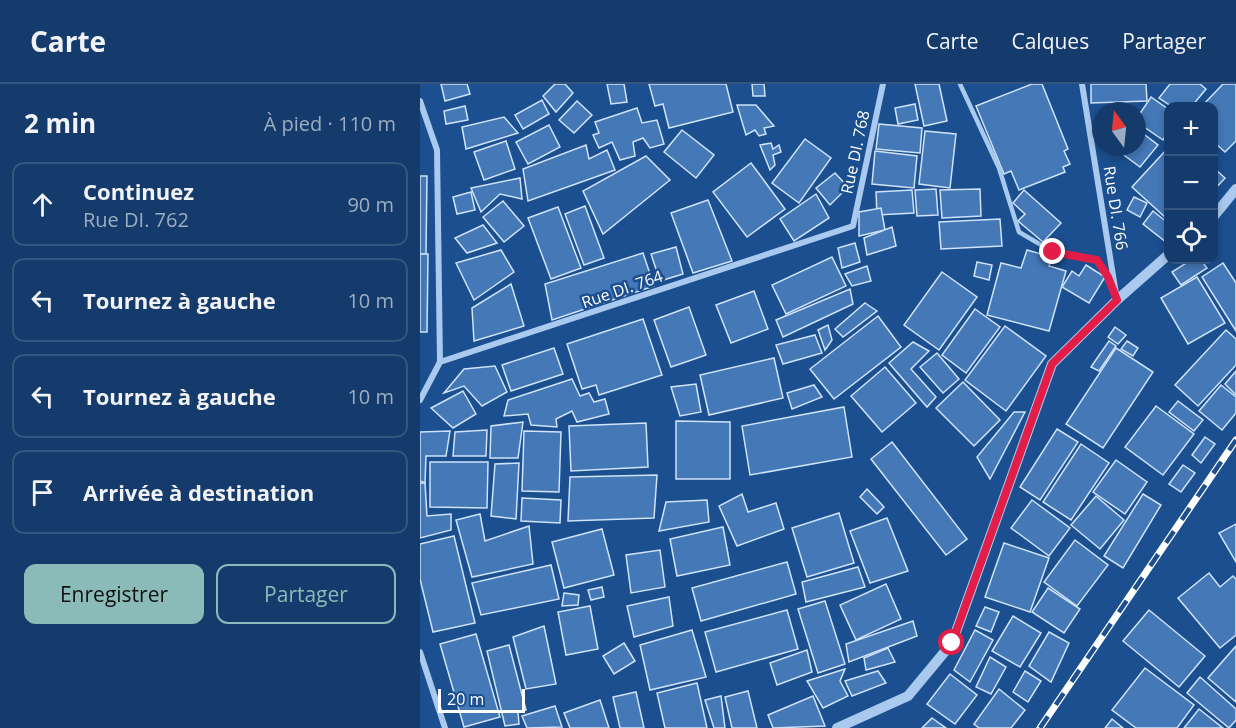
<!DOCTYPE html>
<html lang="fr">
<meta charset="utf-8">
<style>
:root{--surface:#143b6b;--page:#1d4271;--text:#f1f3f6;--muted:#9dadc1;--line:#33557e;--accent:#8bbbb9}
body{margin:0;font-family:"Open Sans",sans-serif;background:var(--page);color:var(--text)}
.controls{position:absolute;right:18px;top:18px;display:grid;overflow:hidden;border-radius:12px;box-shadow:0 3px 9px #0003}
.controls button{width:54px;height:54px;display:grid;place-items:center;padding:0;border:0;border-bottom:2px solid var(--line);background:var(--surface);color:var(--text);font:30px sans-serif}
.compass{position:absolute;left:672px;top:18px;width:54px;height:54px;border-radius:50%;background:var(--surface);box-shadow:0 3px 9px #0003;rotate:345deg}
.scale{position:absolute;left:18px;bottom:15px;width:87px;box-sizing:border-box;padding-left:6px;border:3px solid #fff;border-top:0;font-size:16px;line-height:21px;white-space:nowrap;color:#fff;-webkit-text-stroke:4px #1b4f8f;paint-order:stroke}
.stop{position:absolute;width:18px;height:18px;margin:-14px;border:4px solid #e11d48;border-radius:50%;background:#fff}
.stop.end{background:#e11d48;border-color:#fff;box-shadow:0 2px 6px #0008}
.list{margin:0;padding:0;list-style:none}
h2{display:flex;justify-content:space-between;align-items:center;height:78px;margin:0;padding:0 24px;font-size:26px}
h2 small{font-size:20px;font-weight:400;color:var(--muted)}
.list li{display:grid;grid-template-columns:39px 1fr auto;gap:18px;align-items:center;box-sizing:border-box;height:84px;margin:0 12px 12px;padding:0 12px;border:2px solid var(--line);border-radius:12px}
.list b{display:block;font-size:22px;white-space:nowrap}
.list p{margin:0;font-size:20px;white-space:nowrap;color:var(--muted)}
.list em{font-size:20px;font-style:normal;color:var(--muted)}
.actions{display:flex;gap:12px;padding:18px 24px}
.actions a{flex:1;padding:14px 0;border:2px solid var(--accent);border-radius:12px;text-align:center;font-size:21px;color:var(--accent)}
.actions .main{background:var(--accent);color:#111}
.icon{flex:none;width:33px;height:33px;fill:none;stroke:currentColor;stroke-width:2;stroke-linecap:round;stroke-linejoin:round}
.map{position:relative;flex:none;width:816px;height:644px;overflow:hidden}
header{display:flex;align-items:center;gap:36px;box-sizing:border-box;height:84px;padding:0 30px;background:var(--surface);border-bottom:2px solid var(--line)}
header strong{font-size:28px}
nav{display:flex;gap:33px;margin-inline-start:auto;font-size:21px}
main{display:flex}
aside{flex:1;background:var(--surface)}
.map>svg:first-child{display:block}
.building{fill:#4478b7;stroke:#cfe3fa;stroke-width:1.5}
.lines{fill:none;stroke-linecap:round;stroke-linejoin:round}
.service{stroke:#a9c9ee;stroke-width:4.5}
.minor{stroke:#a9c9ee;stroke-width:6}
.tertiary{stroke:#a9c9ee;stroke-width:10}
.rail-casing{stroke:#fff;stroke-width:7}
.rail{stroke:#1b4f8f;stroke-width:4.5;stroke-dasharray:14;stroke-linecap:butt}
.route{stroke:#e11d48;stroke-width:8}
.labels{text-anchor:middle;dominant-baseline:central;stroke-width:5;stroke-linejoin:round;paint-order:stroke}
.street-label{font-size:16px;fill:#fff;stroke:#1b4f8f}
</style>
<header>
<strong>Carte</strong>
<nav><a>Carte</a><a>Calques</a><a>Partager</a></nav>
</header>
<main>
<aside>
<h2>2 min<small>À pied · 110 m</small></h2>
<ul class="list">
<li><svg class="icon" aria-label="ahead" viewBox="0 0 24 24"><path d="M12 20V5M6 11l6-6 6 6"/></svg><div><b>Continuez</b><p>Rue DI. 762</p></div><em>90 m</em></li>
<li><svg class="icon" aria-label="left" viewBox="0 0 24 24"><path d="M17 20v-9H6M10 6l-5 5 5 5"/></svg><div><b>Tournez à gauche</b></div><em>10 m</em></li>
<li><svg class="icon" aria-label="left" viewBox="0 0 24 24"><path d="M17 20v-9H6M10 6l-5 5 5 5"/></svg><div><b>Tournez à gauche</b></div><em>10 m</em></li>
<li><svg class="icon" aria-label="arrive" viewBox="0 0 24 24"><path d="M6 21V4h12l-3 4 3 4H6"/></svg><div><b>Arrivée à destination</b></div></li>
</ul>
<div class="actions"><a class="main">Enregistrer</a><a>Partager</a></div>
</aside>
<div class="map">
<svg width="816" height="644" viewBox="0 0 816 644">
<rect width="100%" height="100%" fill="#1b4f8f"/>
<g class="building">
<polygon points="21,0 47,0 50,10 25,17"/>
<polygon points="135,0 145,0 153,9 136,28 123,12"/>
<polygon points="187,0 204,0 207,18 191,20"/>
<polygon points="229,0 306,0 313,28 249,44 243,20 235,22"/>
<polygon points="332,0 344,0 345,12 333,12"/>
<polygon points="495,0 519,0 527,37 504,42"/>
<polygon points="612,0 622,0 648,65 644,67 650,80 643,83 645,88 599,106 591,87 584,90 556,22"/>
<polygon points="671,0 726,0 727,17 671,19"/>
<polygon points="750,0 780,0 786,5 772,22 751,22 739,14"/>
<polygon points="803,0 816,0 816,57 805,68 794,58 794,22 782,22"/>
<polygon points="731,13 748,25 748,47 743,56 717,38 717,34"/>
<polygon points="122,16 129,30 103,45 95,31"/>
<polygon points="157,17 172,31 154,49 139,36"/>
<polygon points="495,20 498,36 478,40 475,24"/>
<polygon points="317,21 336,21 354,42 344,44 346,50 339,52 335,46 326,51"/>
<polygon points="45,22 48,36 26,40 24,27"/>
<polygon points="217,24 222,39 237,36 244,60 230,64 223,54 213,58 215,72 200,76 192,58 179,64 173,51 179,49 175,38"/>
<polygon points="84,33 98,49 46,65 42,43"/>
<polygon points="459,40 502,44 500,69 456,65"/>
<polygon points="129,41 140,63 108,80 96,58"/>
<polygon points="717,45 738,61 720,83 693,63 717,63"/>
<polygon points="262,46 294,71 276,94 244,68"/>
<polygon points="505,47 536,50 530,104 499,100"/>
<polygon points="385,55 411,74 379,119 352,99"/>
<polygon points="86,57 95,85 64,96 54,68"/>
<polygon points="351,59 353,65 359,61 361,68 353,71 355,81 350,86 340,61"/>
<polygon points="166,61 169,75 187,66 195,86 108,117 103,85"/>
<polygon points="748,64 748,131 746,134 712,103"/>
<polygon points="455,67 497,72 494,104 452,100"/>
<polygon points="226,72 250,96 183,150 163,107"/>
<polygon points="331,79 365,125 327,153 293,108"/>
<polygon points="795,85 805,94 794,106 794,87"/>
<polygon points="415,89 428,103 410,121 396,104"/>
<polygon points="0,92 7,92 6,170 0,170"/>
<polygon points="100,94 102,115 80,110 61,128 51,104"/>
<polygon points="516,105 518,131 497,132 495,106"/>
<polygon points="560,105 561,132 522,134 520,106"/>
<polygon points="492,106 494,129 457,131 456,108"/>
<polygon points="604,106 641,139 623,158 598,137 605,130 593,119"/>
<polygon points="51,108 55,126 37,130 33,113"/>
<polygon points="396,110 409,134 374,157 360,135"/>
<polygon points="714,113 727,119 720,133 707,126"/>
<polygon points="288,116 312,177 273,189 251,129"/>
<polygon points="83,117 104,142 84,158 63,133"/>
<polygon points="165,122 184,174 164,181 145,130"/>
<polygon points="138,123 161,184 131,195 108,134"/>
<polygon points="461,124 465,146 439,152 439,128"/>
<polygon points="733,127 748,139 746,158 723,140"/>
<polygon points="580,135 582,162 521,165 519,138"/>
<polygon points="63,141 77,159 47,169 35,154"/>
<polygon points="472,143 476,162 447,171 444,154"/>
<polygon points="435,159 440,178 422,184 418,164"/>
<polygon points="256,163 263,190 240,197 231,170"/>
<polygon points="81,166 94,188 54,216 36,179"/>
<polygon points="607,166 632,173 629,182 646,187 629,247 567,231 581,179 601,184"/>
<polygon points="223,169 234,202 132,236 125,200"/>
<polygon points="0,170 8,170 7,248 0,248"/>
<polygon points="412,173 426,202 366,230 352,201"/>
<polygon points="771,176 781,176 787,184 761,201 752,188"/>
<polygon points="557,178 572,181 569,196 554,192"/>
<polygon points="803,179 816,199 816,247 782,193"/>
<polygon points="666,181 685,193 669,219 642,203 652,187 659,192"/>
<polygon points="447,182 451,197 432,202 425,190"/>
<polygon points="522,188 557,213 519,266 484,241"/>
<polygon points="777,193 805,239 768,260 741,214"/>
<polygon points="91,200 104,242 54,257 52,224"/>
<polygon points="430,205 433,220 363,253 356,236"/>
<polygon points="334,207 348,245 311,259 296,221"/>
<polygon points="445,219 457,227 423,253 415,245"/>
<polygon points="269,223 286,271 251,283 234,236"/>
<polygon points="555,225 580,243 546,289 522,271"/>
<polygon points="458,232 481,263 414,315 390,285"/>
<polygon points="223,235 242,291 179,311 176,301 162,305 147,260"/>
<polygon points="408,241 412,256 405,266 398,246"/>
<polygon points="585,242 626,272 586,327 545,296"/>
<polygon points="695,243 706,251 698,260 688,253"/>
<polygon points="806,246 816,255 816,281 778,322 755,301"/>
<polygon points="395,251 402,269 363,280 356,261"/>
<polygon points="689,257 696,262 679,287 671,283"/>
<polygon points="707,257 718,264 713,272 701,265"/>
<polygon points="493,258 509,267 491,285 516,313 507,323 469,279"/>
<polygon points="134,264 143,290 91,307 82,281"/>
<polygon points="696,264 733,288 683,364 646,340"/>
<polygon points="517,269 539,295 523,309 500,283"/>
<polygon points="354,274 363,314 289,331 280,291"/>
<polygon points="75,282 87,308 62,322 44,302 24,309 44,285"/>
<polygon points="465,283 496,319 462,348 431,312"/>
<polygon points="816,287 816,311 805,300"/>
<polygon points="152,295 160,312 169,309 174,318 185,315 189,330 157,338 152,327 136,335 137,343 111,341 108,330 84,332 88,316"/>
<polygon points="543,298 580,336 554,362 516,324"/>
<polygon points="276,300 281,328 260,332 251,303"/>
<polygon points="394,301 402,313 372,325 367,309"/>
<polygon points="801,301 816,313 816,329 802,346 779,327"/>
<polygon points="43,307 56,330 33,344 11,324"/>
<polygon points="758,317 783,336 774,347 749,328"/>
<polygon points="736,322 774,350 743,391 705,363"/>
<polygon points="424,323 432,373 330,391 322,342"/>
<polygon points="594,328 605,328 570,395 557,373"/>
<polygon points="256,337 310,338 310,395 256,395"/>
<polygon points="103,338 98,374 70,374 71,342"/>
<polygon points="226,339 228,383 151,387 149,342"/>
<polygon points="637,345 658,358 620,416 600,403"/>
<polygon points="67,346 66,372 33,372 35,348"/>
<polygon points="30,347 26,372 6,372 5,399 0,397 0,348"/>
<polygon points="104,347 141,348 139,408 102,407"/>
<polygon points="785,353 795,360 781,379 772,371"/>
<polygon points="472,358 547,455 526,471 451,375"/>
<polygon points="661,360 689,379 651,436 623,418"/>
<polygon points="696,376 727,398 705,430 673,408"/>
<polygon points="10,378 68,378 67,424 10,423"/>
<polygon points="99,379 96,435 71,432 75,380"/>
<polygon points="763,381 775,389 761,408 749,400"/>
<polygon points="237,391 234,434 148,437 150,393"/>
<polygon points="0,399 5,399 7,432 31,430 31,446 0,454"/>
<polygon points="447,405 464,423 457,430 440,413"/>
<polygon points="322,410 328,428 356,419 364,445 317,462 299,422"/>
<polygon points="723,410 741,421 703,484 684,472"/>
<polygon points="676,412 704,436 680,465 651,441"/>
<polygon points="102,414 141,416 140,439 101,437"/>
<polygon points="287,416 289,438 239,447 246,418"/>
<polygon points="612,416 650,444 629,472 591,444"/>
<polygon points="419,429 434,479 387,493 372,444"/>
<polygon points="60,430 65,457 109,442 113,480 52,493 36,436"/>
<polygon points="467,434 488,487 450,499 430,447"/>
<polygon points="816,440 816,478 799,449"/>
<polygon points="303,443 310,481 257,492 250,455"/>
<polygon points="182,445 194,491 144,504 132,458"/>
<polygon points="34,452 55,539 13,548 0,495 0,460"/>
<polygon points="655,456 688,481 657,522 624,498"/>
<polygon points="584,459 629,474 610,528 565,513"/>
<polygon points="240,466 245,503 211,509 206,471"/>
<polygon points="367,478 376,510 281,537 272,504"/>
<polygon points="131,481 139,515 61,531 52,499"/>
<polygon points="438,483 445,503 386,518 382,498"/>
<polygon points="789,489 800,503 813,492 816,495 816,551 800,564 758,514"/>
<polygon points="466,500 481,535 436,556 420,521"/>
<polygon points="182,503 184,513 171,516 168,506"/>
<polygon points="628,504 660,525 644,549 612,528"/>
<polygon points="144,509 159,511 158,521 142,522"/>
<polygon points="249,513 253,542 214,553 207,522"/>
<polygon points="405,517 425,580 398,589 378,525"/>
<polygon points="170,522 178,565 146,571 138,528"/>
<polygon points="565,523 579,528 571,548 556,542"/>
<polygon points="367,526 378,565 296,588 285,548"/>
<polygon points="729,526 785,572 759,603 703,557"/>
<polygon points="593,532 621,549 600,583 572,567"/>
<polygon points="493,537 497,552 429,578 426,560"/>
<polygon points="124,542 136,600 106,605 93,553"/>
<polygon points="272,546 286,593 230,606 220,561"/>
<polygon points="555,546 573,556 550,598 534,586"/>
<polygon points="629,548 649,559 631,598 609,582"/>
<polygon points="56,550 80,633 44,643 20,560"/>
<polygon points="204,559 215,577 194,590 183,572"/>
<polygon points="89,561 106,626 98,628 99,640 85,642 67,567"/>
<polygon points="816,562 816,618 788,594"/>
<polygon points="468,564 475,578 446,586 444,574"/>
<polygon points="387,566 392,588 357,601 350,579"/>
<polygon points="570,573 586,583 571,610 556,603"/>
<polygon points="725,584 774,621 757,644 716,644 692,626"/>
<polygon points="425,585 420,597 428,612 403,624 387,597"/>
<polygon points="458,587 466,599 432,612 425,597"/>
<polygon points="605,587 621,597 608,618 593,608"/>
<polygon points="530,590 557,611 535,640 507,620"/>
<polygon points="780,593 816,625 816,636 809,644 767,609"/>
<polygon points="277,599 287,644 245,644 237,609"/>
<polygon points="579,605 605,626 591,644 559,644 554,640"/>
<polygon points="328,607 337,644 312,644 305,613"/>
<polygon points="216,608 224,644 200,644 193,613"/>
<polygon points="301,612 305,644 294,644 285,616"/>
<polygon points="393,612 405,642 353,644 348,631"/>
<polygon points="180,616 189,644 150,644 144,629"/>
<polygon points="135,622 142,643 107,644 102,632"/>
<polygon points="779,625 803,644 764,644"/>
<polygon points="512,634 526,644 502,644"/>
<polygon points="692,635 703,644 685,644"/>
</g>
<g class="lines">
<polyline class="service" points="540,0 579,84 599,148 633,168 677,176 693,207"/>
<g class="minor">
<polyline points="662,0 697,216"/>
<polyline points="0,17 17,66 20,278"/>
<polyline points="0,316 20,278 433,142 463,0"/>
<polyline points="0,568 25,644"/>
</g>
<g class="tertiary">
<polyline points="794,132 816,105"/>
<polyline points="417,644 488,612 532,559 632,280 697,216 748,171"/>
</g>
<g class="rail-casing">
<polyline id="rail" points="620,644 816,356"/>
</g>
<use href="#rail" class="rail"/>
</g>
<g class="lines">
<polyline class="route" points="532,559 632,280 697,216 688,193 677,176 633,168"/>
</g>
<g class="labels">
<g class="street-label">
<text transform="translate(435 68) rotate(-78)">Rue DI. 768</text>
<text transform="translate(696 124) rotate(81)">Rue DI. 766</text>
<text transform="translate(202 205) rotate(-19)">Rue DI. 764</text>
</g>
</g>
</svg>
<div class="controls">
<button>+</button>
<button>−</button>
<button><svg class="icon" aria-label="locate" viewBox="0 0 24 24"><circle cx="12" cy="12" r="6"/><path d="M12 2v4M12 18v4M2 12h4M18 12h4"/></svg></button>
</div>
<svg class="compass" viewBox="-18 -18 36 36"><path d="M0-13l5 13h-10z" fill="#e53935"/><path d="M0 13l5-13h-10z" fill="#9dadc1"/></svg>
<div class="scale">20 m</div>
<div class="stop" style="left:532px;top:559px"></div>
<div class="stop end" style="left:633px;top:168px"></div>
</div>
</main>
